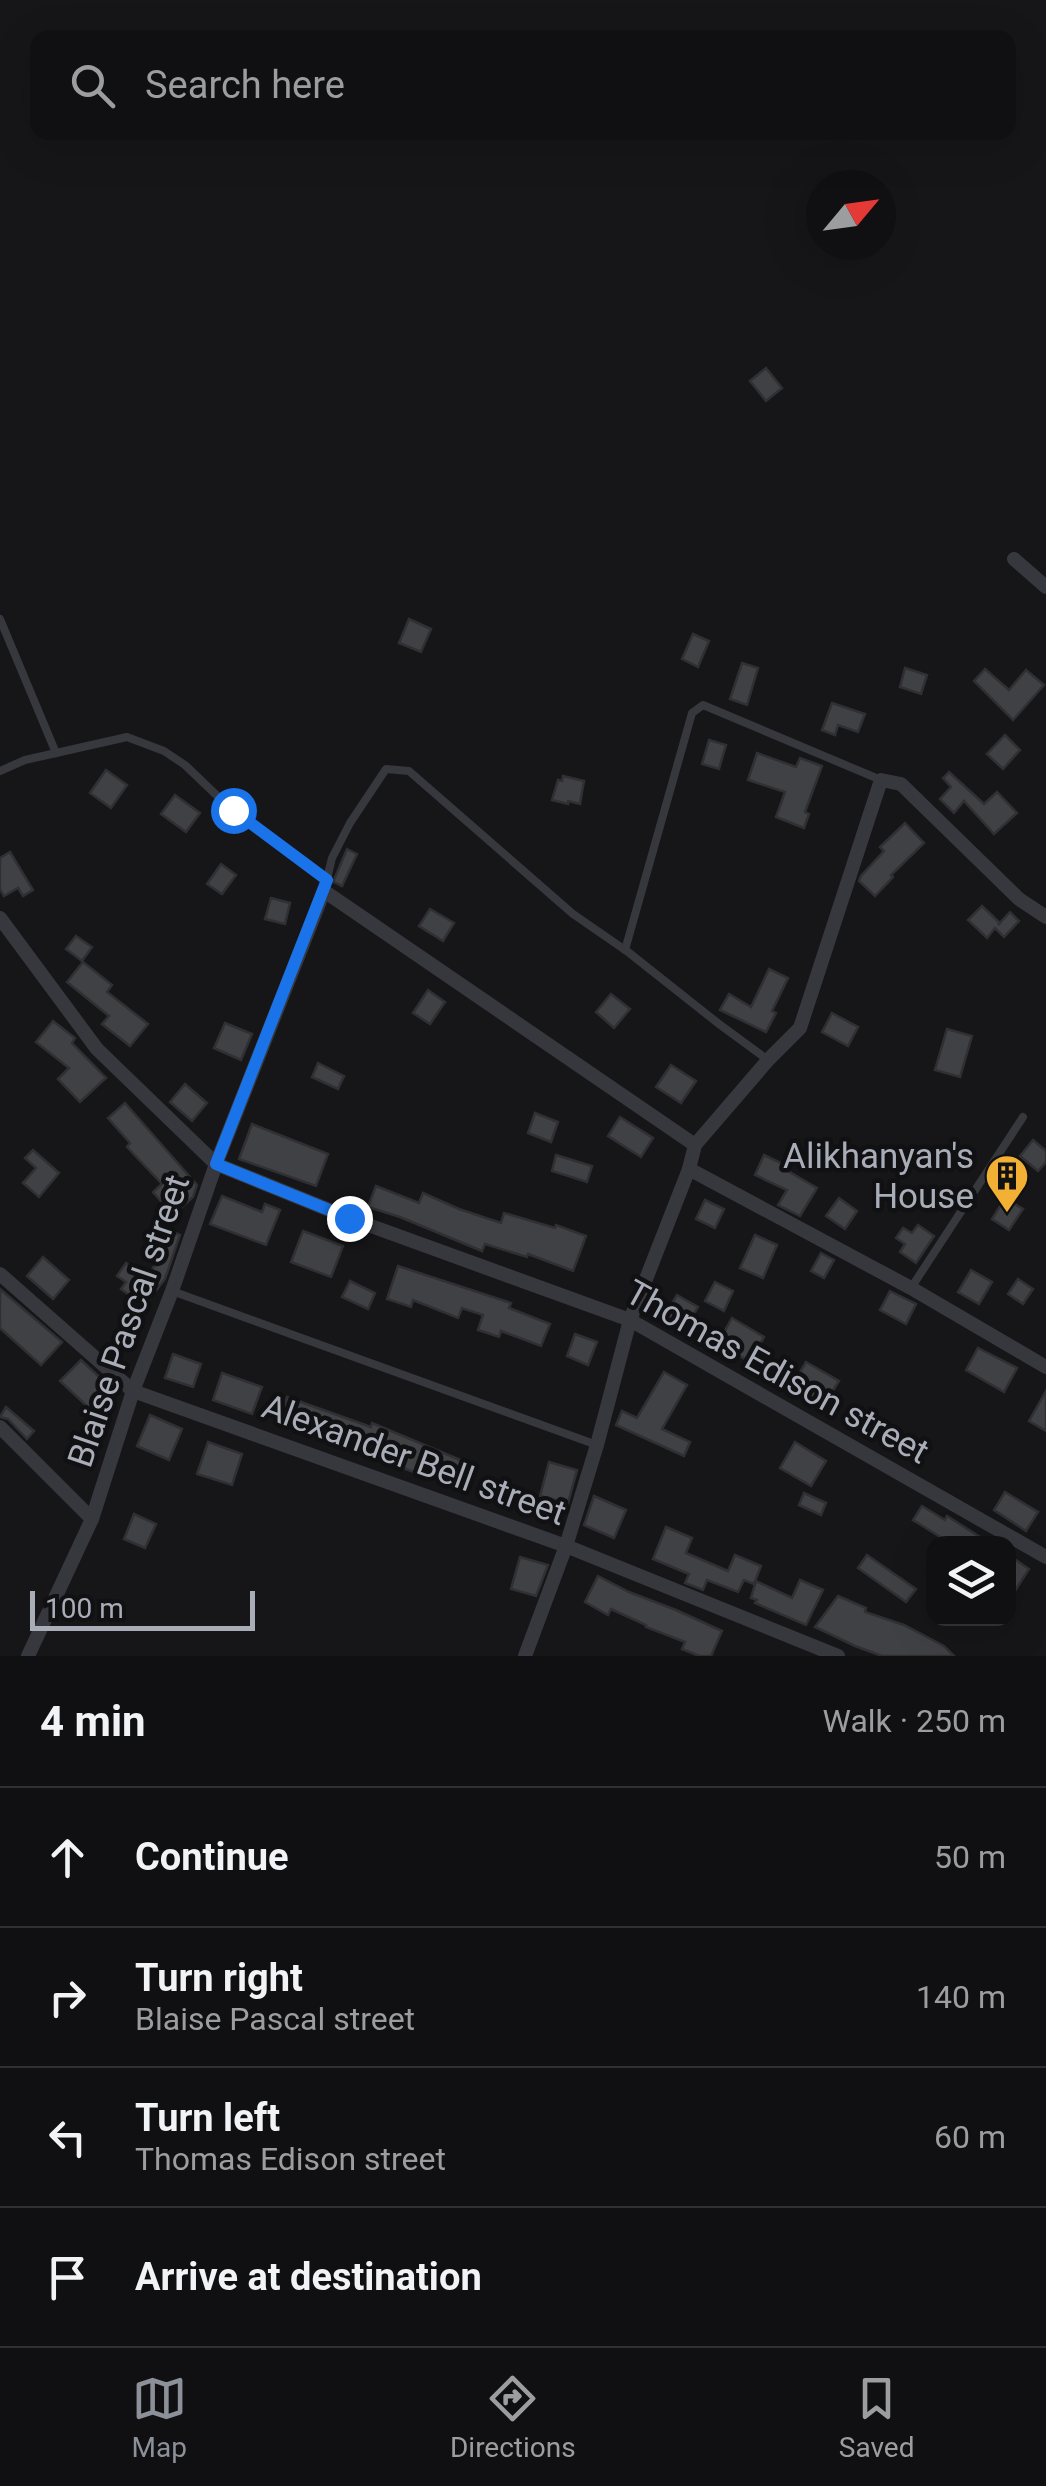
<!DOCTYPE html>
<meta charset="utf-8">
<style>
:root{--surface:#101012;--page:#1e1e20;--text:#f1f3f6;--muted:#9c9d9f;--line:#303032;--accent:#8c9099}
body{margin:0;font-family:Roboto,sans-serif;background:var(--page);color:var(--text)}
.controls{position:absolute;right:30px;bottom:30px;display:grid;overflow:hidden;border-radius:20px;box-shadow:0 10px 40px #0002}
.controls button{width:90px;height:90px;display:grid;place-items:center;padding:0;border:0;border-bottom:2px solid var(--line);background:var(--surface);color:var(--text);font:50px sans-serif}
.compass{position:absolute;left:806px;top:170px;width:90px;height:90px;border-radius:50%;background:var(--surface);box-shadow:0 10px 40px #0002;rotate:61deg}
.scale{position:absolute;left:30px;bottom:25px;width:225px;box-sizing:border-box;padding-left:10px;border:5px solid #a8adb8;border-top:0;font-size:28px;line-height:35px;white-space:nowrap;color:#a8adb8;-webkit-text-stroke:8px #111113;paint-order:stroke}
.stop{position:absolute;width:30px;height:30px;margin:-22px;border:8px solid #1a73e8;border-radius:50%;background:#fff}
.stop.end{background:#1a73e8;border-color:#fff;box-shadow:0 2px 10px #0008}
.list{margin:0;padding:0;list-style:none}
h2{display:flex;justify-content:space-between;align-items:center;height:130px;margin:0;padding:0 40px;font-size:42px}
h2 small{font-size:32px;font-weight:400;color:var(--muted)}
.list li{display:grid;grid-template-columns:65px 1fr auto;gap:30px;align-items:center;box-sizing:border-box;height:140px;padding:0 40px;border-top:2px solid var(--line)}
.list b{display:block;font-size:38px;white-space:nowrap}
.list p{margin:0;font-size:32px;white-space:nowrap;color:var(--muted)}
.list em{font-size:32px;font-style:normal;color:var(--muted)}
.icon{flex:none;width:55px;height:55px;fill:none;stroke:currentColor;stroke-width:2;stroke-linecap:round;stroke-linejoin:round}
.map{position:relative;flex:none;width:1046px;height:1656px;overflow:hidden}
.search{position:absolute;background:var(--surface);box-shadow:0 10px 40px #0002;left:30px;right:30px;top:30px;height:110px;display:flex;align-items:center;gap:25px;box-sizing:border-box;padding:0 35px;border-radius:20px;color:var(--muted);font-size:38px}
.sheet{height:690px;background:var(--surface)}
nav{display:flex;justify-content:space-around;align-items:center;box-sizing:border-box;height:140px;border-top:2px solid var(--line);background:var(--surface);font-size:28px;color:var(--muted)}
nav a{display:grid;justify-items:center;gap:5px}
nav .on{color:var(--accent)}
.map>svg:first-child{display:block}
.building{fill:#404145;stroke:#303034;stroke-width:2.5}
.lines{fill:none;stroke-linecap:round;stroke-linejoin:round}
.service{stroke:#37383d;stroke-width:8}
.minor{stroke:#37383d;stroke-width:14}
.route{stroke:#1a73e8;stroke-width:12}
.labels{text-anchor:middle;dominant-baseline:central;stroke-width:9;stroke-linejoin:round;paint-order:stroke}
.poi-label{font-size:35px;fill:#a8adb8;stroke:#111113;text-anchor:end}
.street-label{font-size:35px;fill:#a8adb8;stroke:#111113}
</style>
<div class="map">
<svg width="1046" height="1656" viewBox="0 0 1046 1656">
<rect width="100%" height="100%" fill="#161618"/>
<g class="building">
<polygon points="766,368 782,388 766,401 750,381"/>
<polygon points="409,619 431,629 421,652 399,643"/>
<polygon points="693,634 709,641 698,667 682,659"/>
<polygon points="742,663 758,668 747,705 730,699"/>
<polygon points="905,668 927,675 921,694 900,687"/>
<polygon points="985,669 1009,690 1026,670 1044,685 1013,720 974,681"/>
<polygon points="832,703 865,714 858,732 838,725 835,735 822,730"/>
<polygon points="1005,735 1020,750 1003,769 987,754"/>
<polygon points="709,740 726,745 719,769 702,764"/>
<polygon points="757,753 796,767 800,758 822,766 805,812 809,814 804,828 776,817 785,792 748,780"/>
<polygon points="106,770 127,785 111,808 90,793"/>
<polygon points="949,772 984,804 997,792 1017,813 994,834 964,801 954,813 940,799 951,787 943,778"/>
<polygon points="563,776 584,781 580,804 568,801 568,804 552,800 558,780 562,781"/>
<polygon points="175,795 200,813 186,832 161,814"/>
<polygon points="905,823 924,843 891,875 893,877 875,896 859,881 861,876 884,851 880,847"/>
<polygon points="347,849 357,854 342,886 334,882 334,880"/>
<polygon points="10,852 33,890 23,896 18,888 4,896 0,889 0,858"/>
<polygon points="221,864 236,875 222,894 207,884"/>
<polygon points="271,898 290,903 285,924 265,919"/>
<polygon points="982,906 1000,923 998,925 1010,912 1019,921 1004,937 995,928 987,938 968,920"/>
<polygon points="430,909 454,923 443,941 419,926"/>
<polygon points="76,936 92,947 82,961 66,949"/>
<polygon points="83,962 112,985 107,992 148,1024 130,1046 102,1024 109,1016 67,982"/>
<polygon points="769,969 788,978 772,1011 776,1013 766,1032 720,1010 729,994 751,1007"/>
<polygon points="428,990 445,1002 430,1024 413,1013"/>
<polygon points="611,994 630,1009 614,1028 596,1012"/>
<polygon points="832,1013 858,1027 848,1046 822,1032"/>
<polygon points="53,1021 75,1038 72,1043 106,1078 80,1102 58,1079 69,1068 36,1042"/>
<polygon points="225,1023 252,1034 241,1060 214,1048"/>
<polygon points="947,1029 972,1036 960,1077 935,1070"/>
<polygon points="318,1063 344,1076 338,1089 312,1077"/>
<polygon points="671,1065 696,1081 681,1103 656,1087"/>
<polygon points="185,1084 207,1103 192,1121 170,1102"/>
<polygon points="125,1103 197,1185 193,1197 173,1215 153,1192 162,1184 127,1147 130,1143 108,1118"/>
<polygon points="535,1113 558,1122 551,1142 528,1133"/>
<polygon points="620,1117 653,1138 641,1157 608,1136"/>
<polygon points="252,1124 328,1154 316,1186 239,1159"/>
<polygon points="1033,1140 1046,1151 1046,1162 1038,1171 1020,1156"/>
<polygon points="33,1150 59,1173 39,1197 23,1183 36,1168 25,1158"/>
<polygon points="556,1155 592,1166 587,1182 552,1171"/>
<polygon points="764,1155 783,1164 781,1167 817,1188 800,1216 778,1205 787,1190 755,1175"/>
<polygon points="376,1186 419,1203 423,1193 459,1209 501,1223 504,1213 555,1228 556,1225 586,1236 573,1271 528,1254 527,1257 485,1244 482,1251 400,1217 368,1207"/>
<polygon points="222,1196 262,1212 265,1204 280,1210 266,1245 210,1224"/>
<polygon points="839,1198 857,1211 845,1229 826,1216"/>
<polygon points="1005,1198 1023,1209 1009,1230 992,1219"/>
<polygon points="705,1200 724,1209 715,1228 696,1219"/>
<polygon points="918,1225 934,1236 916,1263 900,1252 905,1244 896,1238 903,1228 912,1233"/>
<polygon points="167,1229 180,1235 165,1279 144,1306 121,1289 126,1282 117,1276 126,1263 147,1278 160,1256 156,1255"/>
<polygon points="303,1231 343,1246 331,1277 291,1262"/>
<polygon points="755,1235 777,1245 763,1278 740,1268"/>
<polygon points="821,1253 834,1260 824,1278 811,1271"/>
<polygon points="43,1257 69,1280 53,1299 27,1276"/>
<polygon points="398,1266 511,1303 509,1308 550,1324 541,1346 501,1331 499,1337 478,1330 483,1315 462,1308 458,1318 413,1300 411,1307 387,1299"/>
<polygon points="971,1270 992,1282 979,1304 958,1292"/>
<polygon points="1018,1279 1033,1289 1023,1304 1008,1294"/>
<polygon points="350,1281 375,1293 368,1309 342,1297"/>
<polygon points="715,1282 733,1291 724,1311 705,1301"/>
<polygon points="0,1289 62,1342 41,1365 0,1328"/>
<polygon points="890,1291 916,1304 906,1324 880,1310"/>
<polygon points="677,1295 698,1307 685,1329 664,1317"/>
<polygon points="732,1318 764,1337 750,1362 718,1343"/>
<polygon points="575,1334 597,1342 588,1365 567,1356"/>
<polygon points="978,1348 1017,1368 1004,1392 966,1370"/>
<polygon points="173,1354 201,1364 193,1387 165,1378"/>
<polygon points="81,1360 110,1387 89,1408 60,1381"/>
<polygon points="806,1362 839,1381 824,1405 792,1386"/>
<polygon points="664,1372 687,1385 662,1429 690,1442 684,1456 616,1425 622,1411 637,1418"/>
<polygon points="222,1373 262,1387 252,1414 213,1400"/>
<polygon points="1046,1391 1046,1431 1029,1421"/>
<polygon points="287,1397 371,1427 372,1423 470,1464 459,1487 417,1468 416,1473 310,1431 309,1433 278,1422"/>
<polygon points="6,1407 34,1431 27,1439 8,1419 0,1417"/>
<polygon points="150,1415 182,1429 169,1460 137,1446"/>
<polygon points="208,1442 242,1454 232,1485 197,1474"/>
<polygon points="795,1442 826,1461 811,1486 780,1468"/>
<polygon points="549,1462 577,1470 568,1503 540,1496"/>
<polygon points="1005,1492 1038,1512 1026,1531 994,1510"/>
<polygon points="804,1493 826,1503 821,1515 799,1505"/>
<polygon points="594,1496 626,1510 614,1538 584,1525"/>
<polygon points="922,1506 945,1520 947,1516 991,1544 953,1544 945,1540 913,1520"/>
<polygon points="134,1514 156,1524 145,1548 124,1539"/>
<polygon points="666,1527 692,1538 686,1553 728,1571 735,1555 761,1566 754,1584 744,1580 738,1592 707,1580 703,1590 685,1583 689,1574 653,1559"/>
<polygon points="867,1555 916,1589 906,1602 858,1568"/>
<polygon points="520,1557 548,1565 536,1596 511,1589"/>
<polygon points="1013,1558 1029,1569 1008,1602 1008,1565"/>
<polygon points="598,1576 629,1592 676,1610 722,1631 711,1656 699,1656 682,1649 685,1642 646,1627 646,1625 611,1609 608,1615 585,1602"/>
<polygon points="800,1580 823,1590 806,1625 755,1603 757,1600 751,1598 756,1581 792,1598"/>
<polygon points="838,1596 866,1608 865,1612 904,1625 944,1646 954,1656 882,1656 855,1646 815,1627"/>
</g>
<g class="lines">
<g class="service">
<polyline points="0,619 56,753"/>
<polyline points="0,771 25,760 127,737 164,751 185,765 233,811 327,880"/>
<polyline points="324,891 332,858 350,823 386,769 409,771 573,914 628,952 719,1024 768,1060"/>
<polyline points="625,950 692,713 703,705 881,780"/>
<polyline points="911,1288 1023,1117"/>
<polyline points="172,1291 597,1445"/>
</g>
<g class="minor">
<polyline points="1014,559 1046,587"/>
<polyline points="0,918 97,1049 216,1164 349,1218 630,1320 1046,1557"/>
<polyline points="689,1169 911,1288 1046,1367"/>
<polyline points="0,1274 133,1391 566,1546 838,1656"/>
<polyline points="0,1427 92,1519"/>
<polyline points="28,1656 92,1519 133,1391 172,1291 216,1164 324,891 695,1145"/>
<polyline points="525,1656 566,1546 597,1445 630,1320 689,1169 695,1145 768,1060 800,1028 881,780 901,784 1019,899 1046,917"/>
</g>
</g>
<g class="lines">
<polyline class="route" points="233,810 327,880 216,1164 349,1218"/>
</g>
<defs>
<g id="building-pin" transform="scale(2.25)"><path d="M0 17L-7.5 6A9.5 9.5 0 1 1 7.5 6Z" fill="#f2b134" stroke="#111113"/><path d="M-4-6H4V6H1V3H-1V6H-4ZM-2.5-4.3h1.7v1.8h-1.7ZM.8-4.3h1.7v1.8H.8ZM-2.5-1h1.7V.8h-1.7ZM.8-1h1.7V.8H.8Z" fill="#111"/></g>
</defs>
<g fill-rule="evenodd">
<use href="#building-pin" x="1007" y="1176"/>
</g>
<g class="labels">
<g class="poi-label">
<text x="974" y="1156">Alikhanyan's<tspan x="974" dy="40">House</tspan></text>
</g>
<g class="street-label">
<text transform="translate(129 1321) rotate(-71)">Blaise Pascal street</text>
<text transform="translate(777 1372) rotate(29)">Thomas Edison street</text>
<text transform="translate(414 1460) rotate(20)">Alexander Bell street</text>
</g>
</g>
</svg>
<div class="controls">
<button><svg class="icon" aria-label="layers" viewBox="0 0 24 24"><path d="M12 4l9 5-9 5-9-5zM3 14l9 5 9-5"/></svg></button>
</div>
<svg class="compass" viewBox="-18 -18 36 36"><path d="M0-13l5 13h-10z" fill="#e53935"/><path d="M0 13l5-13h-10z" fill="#9c9d9f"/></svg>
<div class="scale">100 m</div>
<div class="stop" style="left:233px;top:810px"></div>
<div class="stop end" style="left:349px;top:1218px"></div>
<div class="search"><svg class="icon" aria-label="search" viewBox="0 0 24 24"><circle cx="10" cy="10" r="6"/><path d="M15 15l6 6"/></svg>Search here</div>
</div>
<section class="sheet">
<h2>4 min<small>Walk · 250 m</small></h2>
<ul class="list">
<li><svg class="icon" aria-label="ahead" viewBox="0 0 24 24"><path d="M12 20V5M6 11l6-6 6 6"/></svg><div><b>Continue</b></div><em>50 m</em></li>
<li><svg class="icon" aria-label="right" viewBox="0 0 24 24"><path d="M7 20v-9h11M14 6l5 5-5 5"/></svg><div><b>Turn right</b><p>Blaise Pascal street</p></div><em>140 m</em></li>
<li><svg class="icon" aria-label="left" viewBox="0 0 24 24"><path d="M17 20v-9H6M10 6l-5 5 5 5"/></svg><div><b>Turn left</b><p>Thomas Edison street</p></div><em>60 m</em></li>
<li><svg class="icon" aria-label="arrive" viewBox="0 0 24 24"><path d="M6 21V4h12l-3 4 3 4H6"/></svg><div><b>Arrive at destination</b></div></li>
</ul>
</section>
<nav>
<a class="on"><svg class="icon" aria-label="map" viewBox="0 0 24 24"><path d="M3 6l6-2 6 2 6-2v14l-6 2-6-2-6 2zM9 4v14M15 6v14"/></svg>Map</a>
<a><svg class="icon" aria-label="directions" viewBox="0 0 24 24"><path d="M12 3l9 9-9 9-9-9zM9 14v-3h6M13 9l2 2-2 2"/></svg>Directions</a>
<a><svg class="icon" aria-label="saved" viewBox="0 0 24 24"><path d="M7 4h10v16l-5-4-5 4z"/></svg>Saved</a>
</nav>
